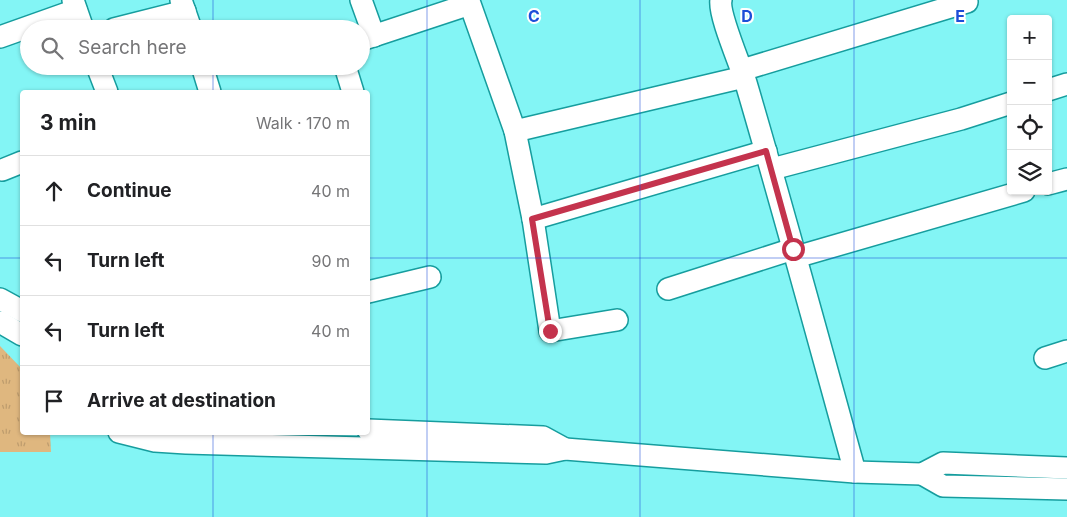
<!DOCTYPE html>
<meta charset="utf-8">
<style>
:root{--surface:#fff;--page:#f2f2f2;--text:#202124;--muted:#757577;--line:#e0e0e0}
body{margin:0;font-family:Inter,sans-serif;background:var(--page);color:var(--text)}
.controls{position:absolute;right:15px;top:15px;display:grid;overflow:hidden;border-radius:5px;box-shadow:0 1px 4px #0004}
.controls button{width:45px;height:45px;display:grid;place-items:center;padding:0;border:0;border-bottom:1px solid var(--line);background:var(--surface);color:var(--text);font:25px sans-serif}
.stop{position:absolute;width:15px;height:15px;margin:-11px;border:4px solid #c4334d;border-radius:50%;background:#fff}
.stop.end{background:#c4334d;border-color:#fff;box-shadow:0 1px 5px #0008}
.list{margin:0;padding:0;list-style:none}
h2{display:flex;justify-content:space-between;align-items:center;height:65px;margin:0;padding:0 20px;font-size:21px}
h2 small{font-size:16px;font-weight:400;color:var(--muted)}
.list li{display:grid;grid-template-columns:32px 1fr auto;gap:15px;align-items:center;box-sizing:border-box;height:70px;padding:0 20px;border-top:1px solid var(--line)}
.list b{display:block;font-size:19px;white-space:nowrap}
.list em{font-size:16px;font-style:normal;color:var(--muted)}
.icon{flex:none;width:28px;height:28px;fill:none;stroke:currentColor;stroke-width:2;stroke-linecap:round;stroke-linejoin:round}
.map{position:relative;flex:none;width:1067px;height:517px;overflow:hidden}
.search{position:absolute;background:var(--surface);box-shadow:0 1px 4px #0004;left:20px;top:20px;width:350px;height:55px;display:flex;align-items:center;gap:12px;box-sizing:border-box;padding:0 18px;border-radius:28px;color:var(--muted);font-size:19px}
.panel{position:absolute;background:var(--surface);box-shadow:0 1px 4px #0004;left:20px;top:90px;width:350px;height:345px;border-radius:5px}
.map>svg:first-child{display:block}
.grass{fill:url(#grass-tufts)}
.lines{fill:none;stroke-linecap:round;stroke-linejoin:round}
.minor-casing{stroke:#169d9e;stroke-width:24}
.minor{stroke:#fff;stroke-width:21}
.route{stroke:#c4334d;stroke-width:6}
.grid{fill:none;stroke:#1d4ed8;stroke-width:1;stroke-opacity:0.55}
.grid-label{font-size:16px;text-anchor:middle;font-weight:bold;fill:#1d4ed8;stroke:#fff;stroke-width:4;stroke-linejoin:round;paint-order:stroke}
</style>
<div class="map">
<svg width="1067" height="517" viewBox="0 0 1067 517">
<defs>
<pattern id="grass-tufts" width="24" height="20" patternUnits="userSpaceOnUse" patternTransform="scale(1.25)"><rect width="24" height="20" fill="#dfb77f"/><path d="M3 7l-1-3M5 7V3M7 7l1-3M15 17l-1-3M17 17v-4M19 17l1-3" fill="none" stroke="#be9c6d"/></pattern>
</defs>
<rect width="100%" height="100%" fill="#83f5f5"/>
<polygon class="grass" points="0,346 22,369 22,432 50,433 51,452 0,452"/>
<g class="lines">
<g class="minor-casing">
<g id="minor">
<polyline points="73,0 83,29"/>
<polyline points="181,0 191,29"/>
<polyline points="361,0 374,36"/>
<path d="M721 0C718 14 741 66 746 83 784 212 819 342 855 472"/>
<polyline points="114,29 185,11"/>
<polyline points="0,37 76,10"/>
<polyline points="361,40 470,4 515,131 533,219 550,331 617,320"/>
<polyline points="97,66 107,92"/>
<polyline points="202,66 210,92"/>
<polyline points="345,66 353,92"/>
<polyline points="742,70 967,2"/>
<polyline points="1048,90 1067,84"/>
<polyline points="515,131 744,77"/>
<polyline points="772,169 961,119 1011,103"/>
<polyline points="2,170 22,162"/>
<polyline points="1048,184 1067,179"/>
<polyline points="533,219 766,151"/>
<polyline points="796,257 1024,191"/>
<polyline points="668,289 793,249"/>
<polyline points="368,292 430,277"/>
<polyline points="0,299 22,311"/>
<polyline points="0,322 22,335"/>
<polyline points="1045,358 1067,351"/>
<polyline points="119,432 155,441 186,443 546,453 565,449 543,437 368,430"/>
<polyline points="565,449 855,472 922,474 943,463 1067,468"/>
<polyline points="922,474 943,486 1067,489"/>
</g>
</g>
<use href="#minor" class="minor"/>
</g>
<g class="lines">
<polyline class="route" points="550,331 532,219 766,151 793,249"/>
</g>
<path class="grid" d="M213 0V29M427 0V517M640 0V517M854 0V517M213 66V92M0 258H22M368 258H1067M213 432V517"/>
<g class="grid-label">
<text x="534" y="22">C</text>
<text x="747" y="22">D</text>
<text x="960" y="22">E</text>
</g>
</svg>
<div class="controls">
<button>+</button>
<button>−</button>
<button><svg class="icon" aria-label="locate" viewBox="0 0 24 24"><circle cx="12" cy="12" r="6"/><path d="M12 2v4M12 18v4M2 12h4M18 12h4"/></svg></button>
<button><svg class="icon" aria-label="layers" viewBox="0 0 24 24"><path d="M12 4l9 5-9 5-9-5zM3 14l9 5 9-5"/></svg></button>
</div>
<div class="stop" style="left:793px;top:249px"></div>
<div class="stop end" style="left:550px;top:331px"></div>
<div class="search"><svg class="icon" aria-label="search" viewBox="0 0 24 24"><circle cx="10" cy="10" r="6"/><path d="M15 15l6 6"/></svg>Search here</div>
<section class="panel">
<h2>3 min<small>Walk · 170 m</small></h2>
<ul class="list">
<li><svg class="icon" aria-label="ahead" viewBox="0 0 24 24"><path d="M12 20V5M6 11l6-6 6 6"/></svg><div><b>Continue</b></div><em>40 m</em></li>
<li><svg class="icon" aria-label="left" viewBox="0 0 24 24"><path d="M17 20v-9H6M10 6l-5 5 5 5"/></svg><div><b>Turn left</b></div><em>90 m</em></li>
<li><svg class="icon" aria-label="left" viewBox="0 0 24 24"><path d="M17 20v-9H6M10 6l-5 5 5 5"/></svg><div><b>Turn left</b></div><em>40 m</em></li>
<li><svg class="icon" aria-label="arrive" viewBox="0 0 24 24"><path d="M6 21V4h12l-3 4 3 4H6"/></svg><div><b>Arrive at destination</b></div></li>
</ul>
</section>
</div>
